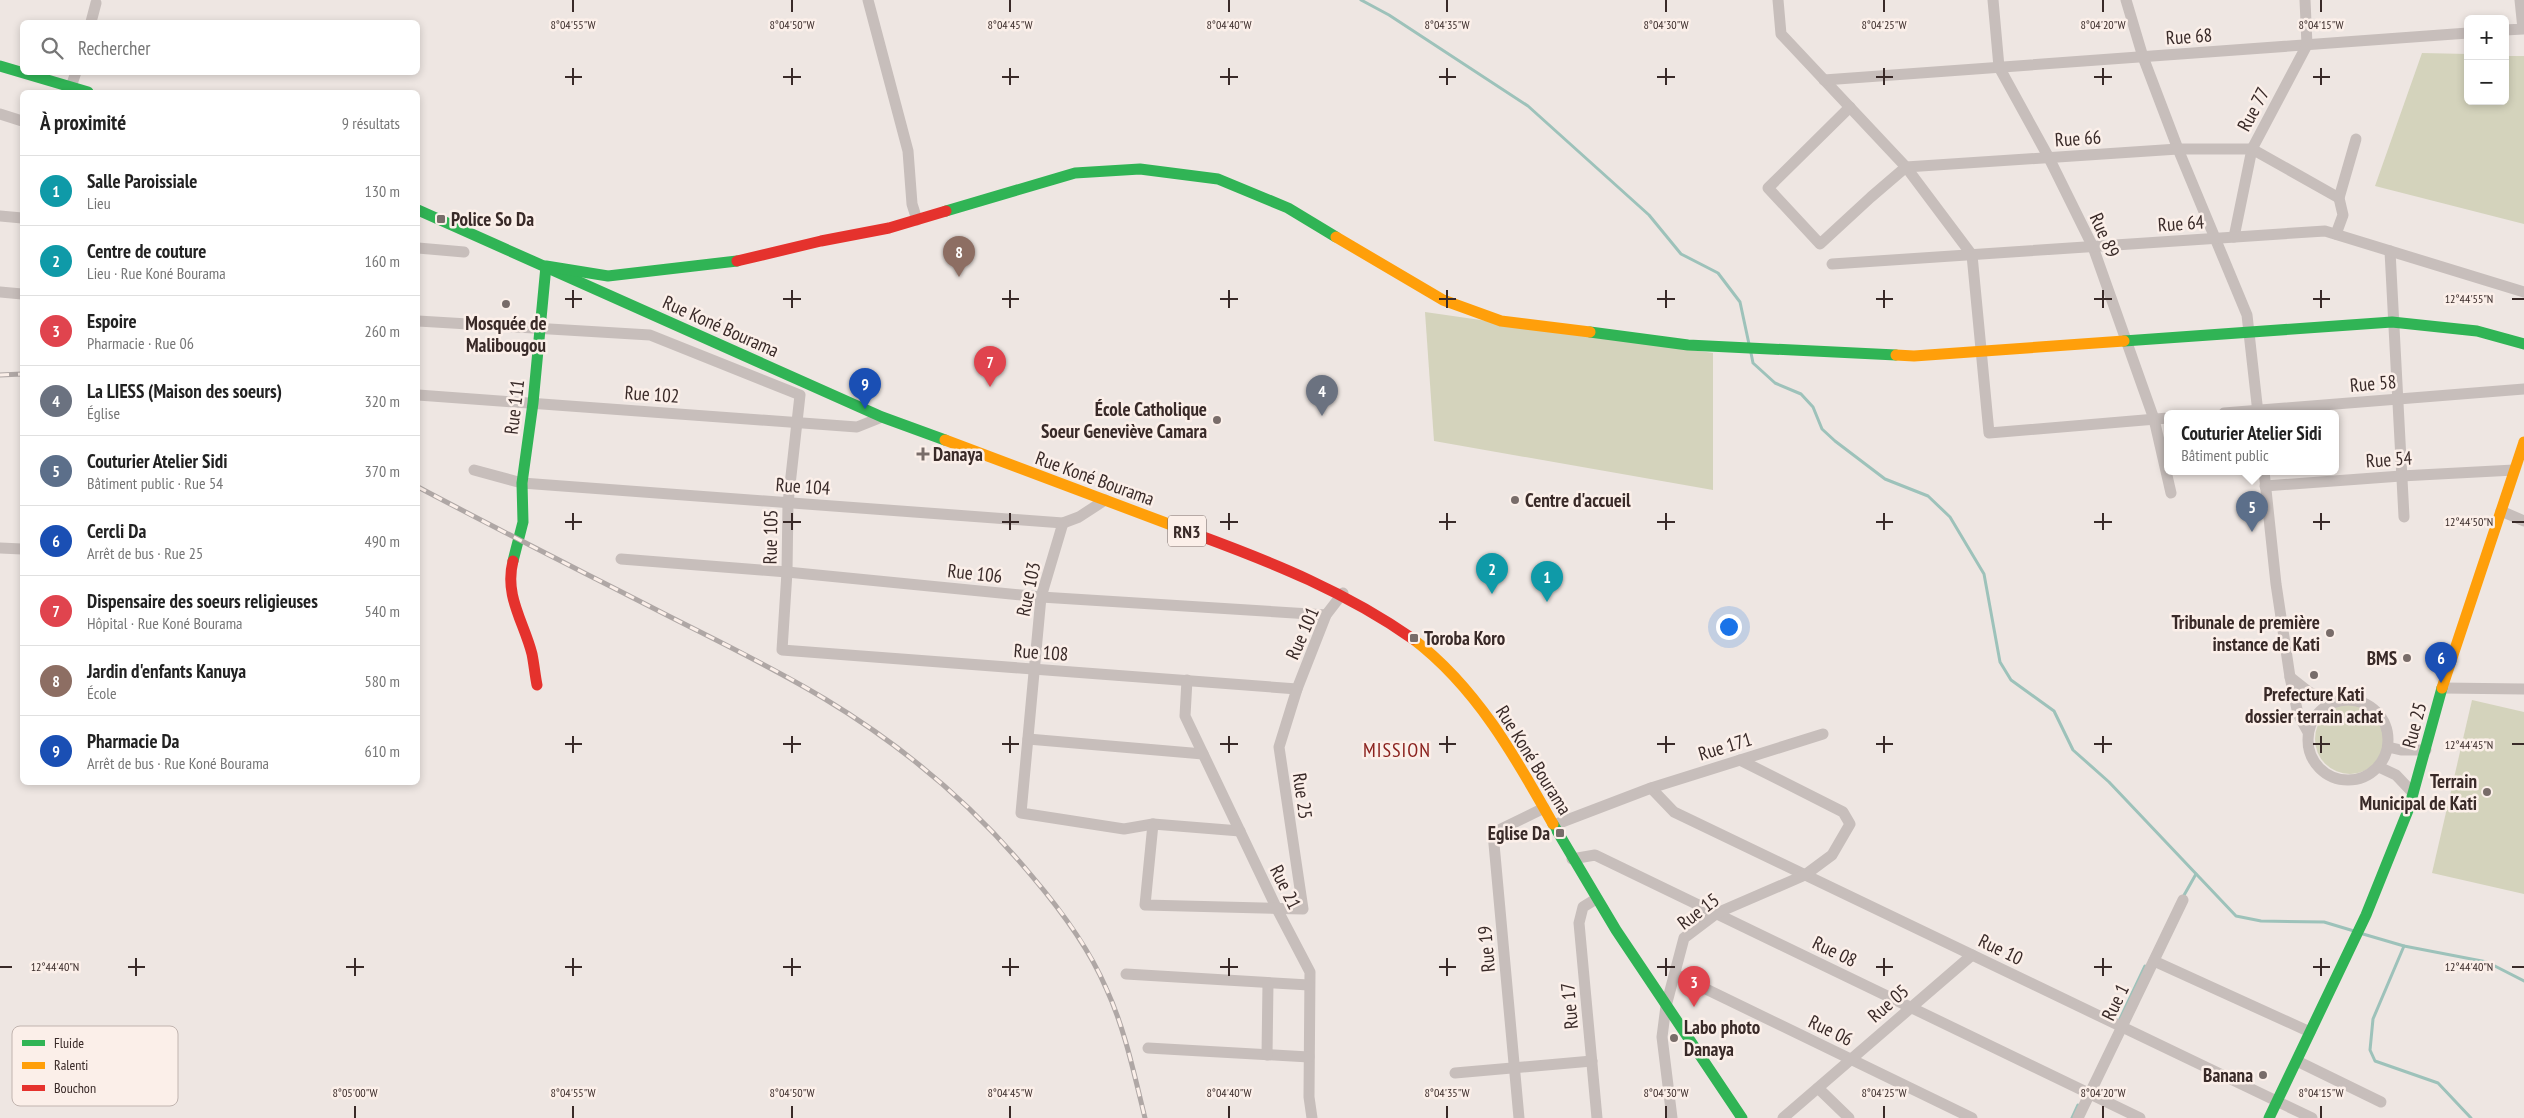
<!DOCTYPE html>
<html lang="fr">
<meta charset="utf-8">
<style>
:root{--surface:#fff;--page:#f6f6f6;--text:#222;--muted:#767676;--line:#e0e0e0;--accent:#2563eb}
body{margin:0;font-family:"PT Sans Narrow",sans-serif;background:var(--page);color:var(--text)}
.controls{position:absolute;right:15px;top:15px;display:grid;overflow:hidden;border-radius:8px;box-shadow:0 2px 8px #0003}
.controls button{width:45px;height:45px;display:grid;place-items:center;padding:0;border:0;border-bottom:1px solid var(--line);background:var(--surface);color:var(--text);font:25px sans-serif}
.you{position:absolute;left:1728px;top:626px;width:18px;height:18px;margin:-12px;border:4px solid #fff;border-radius:50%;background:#1a73e8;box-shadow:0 0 0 8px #1a73e833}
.badge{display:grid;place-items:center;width:32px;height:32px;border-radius:50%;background:var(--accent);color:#fff;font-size:16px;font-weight:700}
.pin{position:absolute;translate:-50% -41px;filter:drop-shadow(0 1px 2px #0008)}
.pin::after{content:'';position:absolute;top:26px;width:18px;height:15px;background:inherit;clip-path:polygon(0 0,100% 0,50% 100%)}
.popup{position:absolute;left:2164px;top:410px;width:175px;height:65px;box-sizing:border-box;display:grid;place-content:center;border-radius:8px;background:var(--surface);filter:drop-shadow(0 1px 4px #0005);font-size:16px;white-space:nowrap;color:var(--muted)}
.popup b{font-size:19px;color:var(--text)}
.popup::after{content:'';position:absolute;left:50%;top:100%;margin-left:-10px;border:10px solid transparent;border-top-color:var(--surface)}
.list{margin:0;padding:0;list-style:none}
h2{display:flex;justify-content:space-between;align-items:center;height:65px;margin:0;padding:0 20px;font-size:21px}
h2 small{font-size:16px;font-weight:400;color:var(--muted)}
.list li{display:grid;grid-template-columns:32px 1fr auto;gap:15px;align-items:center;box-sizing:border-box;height:70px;padding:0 20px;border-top:1px solid var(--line)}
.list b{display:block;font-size:19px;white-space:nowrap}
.list p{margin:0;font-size:16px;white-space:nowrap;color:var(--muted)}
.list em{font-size:16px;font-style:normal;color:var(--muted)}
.icon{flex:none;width:28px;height:28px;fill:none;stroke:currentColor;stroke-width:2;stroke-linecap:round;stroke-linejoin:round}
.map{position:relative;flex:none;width:2524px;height:1118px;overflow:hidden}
.search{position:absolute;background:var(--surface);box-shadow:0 2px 8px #0003;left:20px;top:20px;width:400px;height:55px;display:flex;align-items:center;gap:12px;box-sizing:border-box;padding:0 18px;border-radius:8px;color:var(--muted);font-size:19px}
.panel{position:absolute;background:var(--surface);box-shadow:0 2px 8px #0003;left:20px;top:90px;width:400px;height:695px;border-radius:8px}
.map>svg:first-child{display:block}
.green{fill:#d4d3bc}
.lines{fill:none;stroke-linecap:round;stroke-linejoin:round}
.stream{stroke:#9dc2ba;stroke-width:3}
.street{stroke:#c7bebb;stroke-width:11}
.fast{stroke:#30b455;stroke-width:11}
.slow{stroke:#ff9f0a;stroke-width:11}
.jam{stroke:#e5322d;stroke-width:11}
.rail-casing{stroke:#afa7a5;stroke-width:5}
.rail{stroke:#fbefe9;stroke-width:3;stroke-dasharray:9;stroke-linecap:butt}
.ticks{fill:none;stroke:#392a28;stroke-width:2}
.poi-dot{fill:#786c69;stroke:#fbefe9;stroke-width:2}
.labels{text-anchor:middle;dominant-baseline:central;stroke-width:5;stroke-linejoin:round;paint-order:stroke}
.shield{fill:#fbefe9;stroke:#736562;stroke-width:1}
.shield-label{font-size:18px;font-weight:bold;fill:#392a28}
.street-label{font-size:19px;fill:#392a28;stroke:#fbefe9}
.poi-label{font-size:19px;font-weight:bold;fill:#392a28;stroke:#fbefe9;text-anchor:end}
.neighbourhood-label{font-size:20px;letter-spacing:1px;fill:#8b221e;stroke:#fbefe9}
.key{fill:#fbefe9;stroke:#c1b4af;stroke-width:1}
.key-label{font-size:14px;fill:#392a28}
.ticks-label{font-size:12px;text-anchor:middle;fill:#392a28;stroke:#fbefe9;stroke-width:5;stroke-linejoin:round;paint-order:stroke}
</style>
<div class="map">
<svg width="2524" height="1118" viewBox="0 0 2524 1118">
<rect width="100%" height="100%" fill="#eee6e2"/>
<g class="green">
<polygon points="2422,53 2468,54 2468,101 2505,101 2505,56 2524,56 2524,224 2375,186"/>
<polygon points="1425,312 1713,353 1713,490 1434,441"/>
<polygon points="2472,700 2524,712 2524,894 2432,873"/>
<circle cx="2350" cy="739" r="35"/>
</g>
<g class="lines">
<g class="stream">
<polyline points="1361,0 1389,15 1528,106 1649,215 1681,254 1718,273 1740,302 1749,344"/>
<polyline points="1751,353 1753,363 1775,383 1801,394 1813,407 1822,429 1835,441 1885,479 1928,496 1950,517 1984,574 2000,662 2011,680 2054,711 2073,750 2109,782 2236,916 2261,921 2324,922 2354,931"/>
<polyline points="2183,897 2196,874"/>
<polyline points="2363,934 2404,946 2487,962 2524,981"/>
<polyline points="2404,946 2373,1019 2370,1050 2375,1061 2438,1083 2471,1118"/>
<polyline points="2118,1023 2145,966"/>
<polyline points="2072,1118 2078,1105"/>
</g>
<g class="street">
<polyline points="868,0 908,151 912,204 917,220"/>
<polyline points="1778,0 1781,34 1906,167 1972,255 1989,433 2168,418"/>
<polyline points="1993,0 1999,67 2049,158 2093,247 2154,419 2171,493"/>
<polyline points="2126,0 2143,57 2178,149 2247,315 2258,413"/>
<polyline points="91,22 96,3"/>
<polyline points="2505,30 2523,29 2520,0"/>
<polyline points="1824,80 2468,33"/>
<polyline points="71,87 76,72"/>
<polyline points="1850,107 1768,188 1820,244 1871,197 1906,167 2178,149 2252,149 2339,198"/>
<polyline points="0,114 22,121"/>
<polyline points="0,216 22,218"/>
<polyline points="2336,234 2343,215 2339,198 2356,139"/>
<polyline points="2234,237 2252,149 2307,45 2305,0"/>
<polyline points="418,248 464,252"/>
<polyline points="2390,251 2404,517"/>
<polyline points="1832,264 2325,231 2524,292"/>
<polyline points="0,292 22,294"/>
<polyline points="418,321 650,335 800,395 788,503 787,572 782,650 1297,689"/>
<polyline points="418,395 857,427 882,417"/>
<polyline points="2224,413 2524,389"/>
<polyline points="474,470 522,483 1063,523 1079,517 1105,500"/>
<polyline points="2264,471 2276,584 2290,677"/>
<polyline points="2265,486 2401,476 2514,470"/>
<polyline points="2501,511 2524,521"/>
<polyline points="1063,523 1041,597 1021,813 1124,829 1153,824 1240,831"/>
<polyline points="0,548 22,549"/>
<polyline points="621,559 787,572 1041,597 1326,615"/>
<polyline points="1187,680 1185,716 1277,909 1310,972 1309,1097 1312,1118"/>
<polyline points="2442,688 2524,689"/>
<circle cx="2348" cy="740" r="40"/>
<polyline points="2308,732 2298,714 2290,677 2309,692 2332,703"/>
<polyline points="1028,739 1203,754"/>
<polyline points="2388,747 2401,750 2426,750"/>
<polyline points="2379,767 2396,775 2413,793"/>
<polyline points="1651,788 1674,812 2312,1118"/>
<polyline points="1153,824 1145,905 1303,909 1279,747 1297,689 1326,615 1343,593"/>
<polyline points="1554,825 1651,788 1823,734"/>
<polyline points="1572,859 1595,855 2140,1118"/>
<polyline points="1596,899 1583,907 1579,923 1597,1118"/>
<polyline points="2154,961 2310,1032"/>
<polyline points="1126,974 1309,985"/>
<polyline points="1675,974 1972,1118"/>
<polyline points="1148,1048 1309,1057"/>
<polyline points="1267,1055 1268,983"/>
<polyline points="2297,1061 2381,1102"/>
<polyline points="1455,1073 1592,1061"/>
<polyline points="1818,1088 1849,1118"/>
<polyline points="1519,1118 1493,833 1544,808"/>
<polyline points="1672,1118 1662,1037 1666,1006 1684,938 1717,913 1805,875 1832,855 1850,824 1843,812 1740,760"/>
<polyline points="1783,1118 1972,955"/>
<polyline points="2078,1118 2183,900"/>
</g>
<g class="fast">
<polyline points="0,66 88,92"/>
<polyline points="418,210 882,417 945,440"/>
<polyline points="946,211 1075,173 1140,169 1218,179 1288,208 1336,237"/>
<polyline points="1590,332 1688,345 1896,355"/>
<polyline points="2124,341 2392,322 2477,331 2524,344"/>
<polyline points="513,561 523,522 522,483 533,403 546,266 608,276 737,261"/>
<polyline points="1553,824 1616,930 1742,1118"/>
<polyline points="2269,1118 2366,915 2409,808 2442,688"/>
</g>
<g class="slow">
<polyline points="1336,237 1443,300 1501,321 1590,332"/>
<polyline points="1896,355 1914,356 2124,341"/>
<polyline points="945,440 1198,535"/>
<path d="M1413 639C1476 687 1515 756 1553 824"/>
<polyline points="2442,688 2524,442"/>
</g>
<g class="jam">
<polyline points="737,261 821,241 889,228 946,211"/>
<path d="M1198 535C1274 563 1346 592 1413 639"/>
<path d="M513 561C504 596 524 622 532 654 534 664 535 675 537 685"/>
</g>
<g class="rail-casing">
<g id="rail">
<polyline points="0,375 22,374"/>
<path d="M418 487C495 528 573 567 651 607 709 637 769 665 825 699 903 746 973 805 1031 875 1060 909 1088 946 1106 988 1125 1029 1134 1074 1145 1118"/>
</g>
</g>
<use href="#rail" class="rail"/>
</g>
<path class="ticks" d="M573 0V12M792 0V12M1010 0V12M1229 0V12M1447 0V12M1666 0V12M1884 0V12M2103 0V12M2321 0V12M573 68V85M792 68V85M1010 68V85M1229 68V85M1447 68V85M1666 68V85M1884 68V85M2103 68V85M2321 68V85M565 77H582M783 77H801M1002 77H1019M1220 77H1238M1439 77H1456M1657 77H1675M1876 77H1893M2094 77H2112M2313 77H2330M573 290V308M792 290V308M1010 290V308M1229 290V308M1447 290V308M1666 290V308M1884 290V308M2103 290V308M2321 290V308M565 299H582M783 299H801M1002 299H1019M1220 299H1238M1439 299H1456M1657 299H1675M1876 299H1893M2094 299H2112M2313 299H2330M2512 299H2524M573 513V530M792 513V530M1010 513V530M1229 513V530M1447 513V530M1666 513V530M1884 513V530M2103 513V530M2321 513V530M565 522H582M783 522H801M1002 522H1019M1220 522H1238M1439 522H1456M1657 522H1675M1876 522H1893M2094 522H2112M2313 522H2330M2512 522H2524M573 736V753M792 736V753M1010 736V753M1229 736V753M1447 736V753M1666 736V753M1884 736V753M2103 736V753M2321 736V753M565 744H582M783 744H801M1002 744H1019M1220 744H1238M1439 744H1456M1657 744H1675M1876 744H1893M2094 744H2112M2313 744H2330M2512 744H2524M136 958V976M355 958V976M573 958V976M792 958V976M1010 958V976M1229 958V976M1447 958V976M1666 958V976M1884 958V976M2103 958V976M2321 958V976M0 967H12M128 967H145M346 967H364M565 967H582M783 967H801M1002 967H1019M1220 967H1238M1439 967H1456M1657 967H1675M1876 967H1893M2094 967H2112M2313 967H2330M2512 967H2524M355 1106V1118M573 1106V1118M792 1106V1118M1010 1106V1118M1229 1106V1118M1447 1106V1118M1666 1106V1118M1884 1106V1118M2103 1106V1118M2321 1106V1118"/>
<g class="poi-dot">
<rect x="436" y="214" width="10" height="10" rx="2.5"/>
<circle cx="506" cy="304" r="5"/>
<circle cx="1217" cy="420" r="5"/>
<path d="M920.5 446.5h5v5h5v5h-5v5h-5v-5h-5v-5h5z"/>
<circle cx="1515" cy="500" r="5"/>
<circle cx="2330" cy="633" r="5"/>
<rect x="1409" y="633" width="10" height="10" rx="2.5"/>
<circle cx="2407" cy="658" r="5"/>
<circle cx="2314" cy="675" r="5"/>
<circle cx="2487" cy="792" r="5"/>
<rect x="1555" y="828" width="10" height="10" rx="2.5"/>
<circle cx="1674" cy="1038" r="5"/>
<circle cx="2263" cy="1075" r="5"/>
</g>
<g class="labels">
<rect class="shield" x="1168" y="515.5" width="38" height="31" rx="4"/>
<g class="shield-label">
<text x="1187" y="531">RN3</text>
</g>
<g class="street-label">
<text transform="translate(2189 36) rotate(-4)">Rue 68</text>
<text transform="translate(2253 109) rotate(-62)">Rue 77</text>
<text transform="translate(2078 138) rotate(-4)">Rue 66</text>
<text transform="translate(2181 223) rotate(-4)">Rue 64</text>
<text transform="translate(2105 235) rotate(66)">Rue 89</text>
<text transform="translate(721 326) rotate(24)">Rue Koné Bourama</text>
<text transform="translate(2373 383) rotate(-5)">Rue 58</text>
<text transform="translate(652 394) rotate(4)">Rue 102</text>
<text transform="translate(514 407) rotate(-83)">Rue 111</text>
<text transform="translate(2389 459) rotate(-4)">Rue 54</text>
<text transform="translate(1095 478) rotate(20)">Rue Koné Bourama</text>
<text transform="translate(803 486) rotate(4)">Rue 104</text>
<text transform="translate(770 537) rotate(-89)">Rue 105</text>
<text transform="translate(975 573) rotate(6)">Rue 106</text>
<text transform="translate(1028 589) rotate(-78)">Rue 103</text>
<text transform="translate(1302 633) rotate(-66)">Rue 101</text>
<text transform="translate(1041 652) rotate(4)">Rue 108</text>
<text transform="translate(2414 725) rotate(-75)">Rue 25</text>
<text transform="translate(1725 746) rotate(-17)">Rue 171</text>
<text transform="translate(1534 760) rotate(58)">Rue Koné Bourama</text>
<text transform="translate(1303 796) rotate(82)">Rue 25</text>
<text transform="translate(1286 887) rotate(64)">Rue 21</text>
<text transform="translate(1698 911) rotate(-37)">Rue 15</text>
<text transform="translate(1486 949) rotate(-95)">Rue 19</text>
<text transform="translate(2001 949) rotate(26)">Rue 10</text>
<text transform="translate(1835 951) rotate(26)">Rue 08</text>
<text transform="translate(2115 1002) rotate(-64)">Rue 1</text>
<text transform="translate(1888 1003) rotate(-41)">Rue 05</text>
<text transform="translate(1569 1006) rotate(-95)">Rue 17</text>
<text transform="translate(1831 1030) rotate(26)">Rue 06</text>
</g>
<g class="poi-label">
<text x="451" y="219" text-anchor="start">Police So Da</text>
<text x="506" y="323" text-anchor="middle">Mosquée de<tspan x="506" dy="22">Malibougou</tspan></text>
<text x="1207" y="409">École Catholique<tspan x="1207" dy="22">Soeur Geneviève Camara</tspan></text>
<text x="933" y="454" text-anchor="start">Danaya</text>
<text x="1525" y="500" text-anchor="start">Centre d'accueil</text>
<text x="2320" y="622">Tribunale de première<tspan x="2320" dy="22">instance de Kati</tspan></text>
<text x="1424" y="638" text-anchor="start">Toroba Koro</text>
<text x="2397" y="658">BMS</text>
<text x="2314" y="694" text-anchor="middle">Prefecture Kati<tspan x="2314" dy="22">dossier terrain achat</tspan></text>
<text x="2477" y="781">Terrain<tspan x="2477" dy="22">Municipal de Kati</tspan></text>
<text x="1550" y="833">Eglise Da</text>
<text x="1684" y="1027" text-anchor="start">Labo photo<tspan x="1684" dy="22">Danaya</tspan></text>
<text x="2253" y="1075">Banana</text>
</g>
<g class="neighbourhood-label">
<text x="1397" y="750">MISSION</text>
</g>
</g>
<rect x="12" y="1026" width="166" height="80" rx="8" class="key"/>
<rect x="22" y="1040" width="23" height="6" fill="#30b455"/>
<rect x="22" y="1062" width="23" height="7" fill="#ff9f0a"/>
<rect x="22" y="1085" width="23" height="6" fill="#e5322d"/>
<g class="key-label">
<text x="54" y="1048">Fluide</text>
<text x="54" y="1070">Ralenti</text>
<text x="54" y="1093">Bouchon</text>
</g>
<g class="ticks-label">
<text x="573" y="29">8°04'55"W</text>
<text x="792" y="29">8°04'50"W</text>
<text x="1010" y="29">8°04'45"W</text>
<text x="1229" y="29">8°04'40"W</text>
<text x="1447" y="29">8°04'35"W</text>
<text x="1666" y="29">8°04'30"W</text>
<text x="1884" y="29">8°04'25"W</text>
<text x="2103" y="29">8°04'20"W</text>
<text x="2321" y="29">8°04'15"W</text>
<text x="2469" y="303">12°44'55"N</text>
<text x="2469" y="526">12°44'50"N</text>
<text x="2469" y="749">12°44'45"N</text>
<text x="55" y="971">12°44'40"N</text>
<text x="2469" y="971">12°44'40"N</text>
<text x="355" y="1097">8°05'00"W</text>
<text x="573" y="1097">8°04'55"W</text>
<text x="792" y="1097">8°04'50"W</text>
<text x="1010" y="1097">8°04'45"W</text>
<text x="1229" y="1097">8°04'40"W</text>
<text x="1447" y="1097">8°04'35"W</text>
<text x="1666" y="1097">8°04'30"W</text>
<text x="1884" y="1097">8°04'25"W</text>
<text x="2103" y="1097">8°04'20"W</text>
<text x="2321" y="1097">8°04'15"W</text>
</g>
</svg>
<div class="controls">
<button>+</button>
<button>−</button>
</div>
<div class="you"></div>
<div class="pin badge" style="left:1547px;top:602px;background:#0f9aa8">1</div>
<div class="pin badge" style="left:1492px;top:594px;background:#0f9aa8">2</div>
<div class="pin badge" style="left:1694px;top:1007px;background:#e0444e">3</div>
<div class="pin badge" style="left:1322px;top:416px;background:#6b7280">4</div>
<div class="pin badge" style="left:2252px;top:532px;background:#5c6f8a">5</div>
<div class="popup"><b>Couturier Atelier Sidi</b>Bâtiment public</div>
<div class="pin badge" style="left:2441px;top:683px;background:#1a4fb4">6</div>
<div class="pin badge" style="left:990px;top:387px;background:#e0444e">7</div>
<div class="pin badge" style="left:959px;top:277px;background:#8d6e63">8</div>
<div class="pin badge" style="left:865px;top:409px;background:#1a4fb4">9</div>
<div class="search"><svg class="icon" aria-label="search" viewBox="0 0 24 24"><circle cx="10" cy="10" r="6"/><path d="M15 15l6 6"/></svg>Rechercher</div>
<section class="panel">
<h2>À proximité<small>9 résultats</small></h2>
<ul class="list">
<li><span class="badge" style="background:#0f9aa8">1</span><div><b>Salle Paroissiale</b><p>Lieu</p></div><em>130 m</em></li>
<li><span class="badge" style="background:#0f9aa8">2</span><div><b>Centre de couture</b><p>Lieu · Rue Koné Bourama</p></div><em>160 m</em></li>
<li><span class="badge" style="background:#e0444e">3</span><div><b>Espoire</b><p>Pharmacie · Rue 06</p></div><em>260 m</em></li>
<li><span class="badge" style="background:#6b7280">4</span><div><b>La LIESS (Maison des soeurs)</b><p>Église</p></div><em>320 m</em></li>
<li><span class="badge" style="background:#5c6f8a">5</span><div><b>Couturier Atelier Sidi</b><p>Bâtiment public · Rue 54</p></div><em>370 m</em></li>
<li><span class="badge" style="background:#1a4fb4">6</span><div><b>Cercli Da</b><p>Arrêt de bus · Rue 25</p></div><em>490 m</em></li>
<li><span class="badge" style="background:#e0444e">7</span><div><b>Dispensaire des soeurs religieuses</b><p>Hôpital · Rue Koné Bourama</p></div><em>540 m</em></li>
<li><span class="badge" style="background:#8d6e63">8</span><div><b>Jardin d'enfants Kanuya</b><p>École</p></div><em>580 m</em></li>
<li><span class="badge" style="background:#1a4fb4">9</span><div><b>Pharmacie Da</b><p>Arrêt de bus · Rue Koné Bourama</p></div><em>610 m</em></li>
</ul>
</section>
</div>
